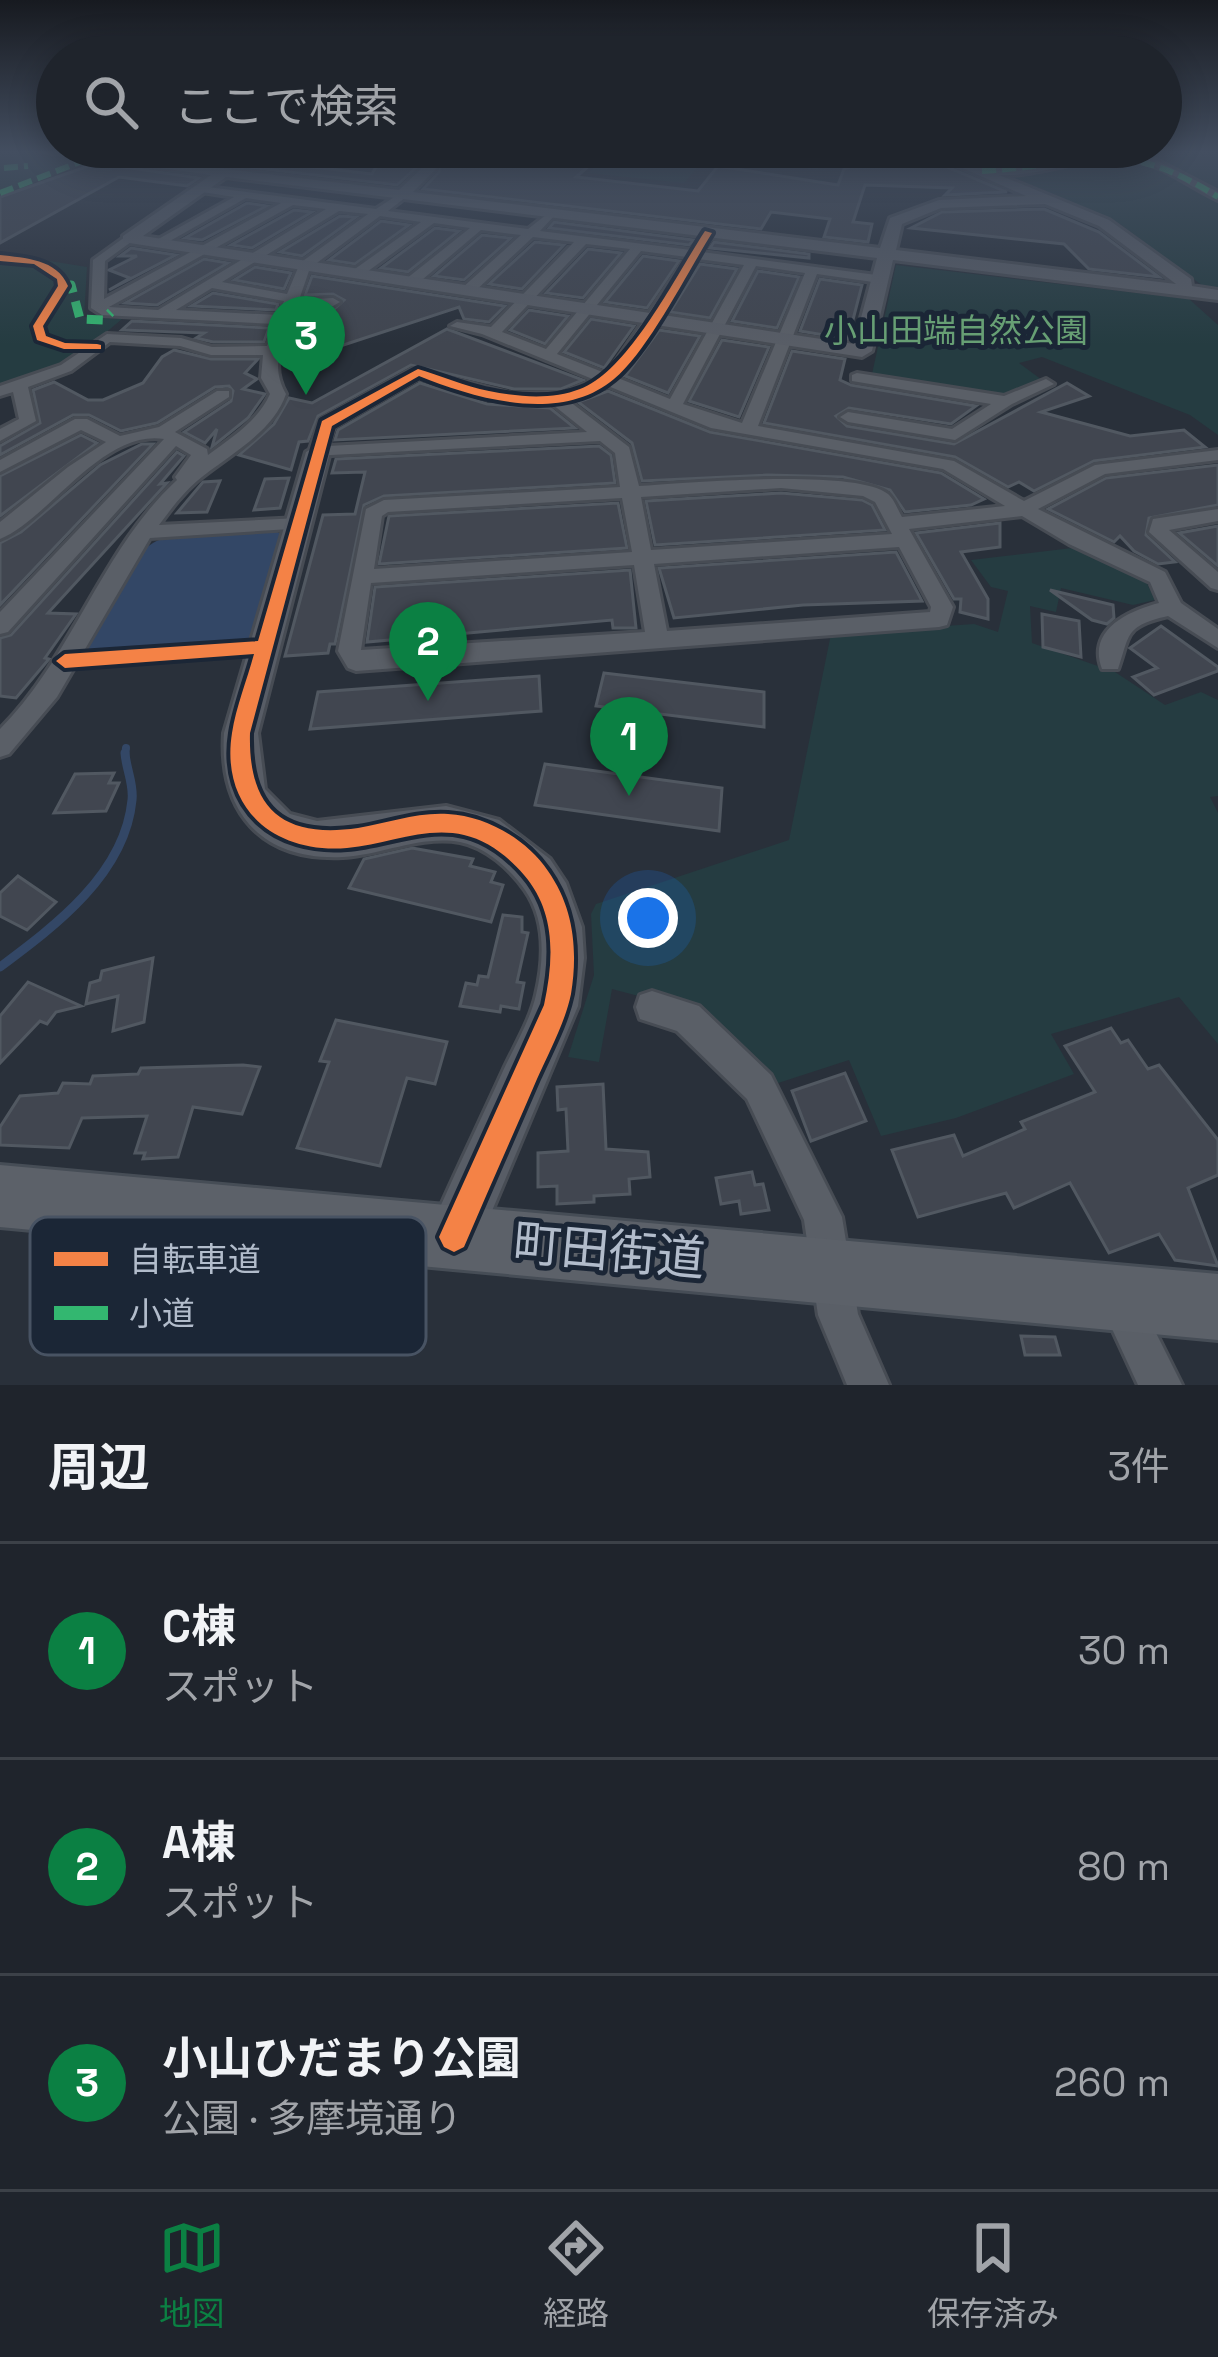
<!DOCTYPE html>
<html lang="ja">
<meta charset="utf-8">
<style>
:root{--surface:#1f242c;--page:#2c3038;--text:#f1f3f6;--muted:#a1a4a9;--line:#3c4148;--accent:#0b8043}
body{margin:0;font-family:"Space Grotesk","Noto Sans JP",sans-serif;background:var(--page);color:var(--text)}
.you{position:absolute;left:648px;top:918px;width:42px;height:42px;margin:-30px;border:9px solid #fff;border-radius:50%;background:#1a73e8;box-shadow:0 0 0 18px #1a73e833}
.badge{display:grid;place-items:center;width:78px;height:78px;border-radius:50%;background:var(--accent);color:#fff;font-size:39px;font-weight:700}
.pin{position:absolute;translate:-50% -99px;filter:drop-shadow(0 3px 6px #0008)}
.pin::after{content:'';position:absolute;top:63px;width:42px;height:36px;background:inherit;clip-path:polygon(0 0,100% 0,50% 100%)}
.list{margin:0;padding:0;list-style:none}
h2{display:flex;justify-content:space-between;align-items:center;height:156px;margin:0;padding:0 48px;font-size:51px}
h2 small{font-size:39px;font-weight:400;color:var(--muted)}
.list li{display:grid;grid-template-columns:78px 1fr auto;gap:36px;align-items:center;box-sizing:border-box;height:216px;padding:0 48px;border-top:3px solid var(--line)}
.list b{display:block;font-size:45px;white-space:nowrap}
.list p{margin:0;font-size:39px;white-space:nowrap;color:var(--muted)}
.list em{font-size:39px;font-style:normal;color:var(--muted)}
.icon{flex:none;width:66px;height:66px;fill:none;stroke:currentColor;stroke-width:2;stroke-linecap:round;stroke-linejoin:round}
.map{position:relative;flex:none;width:1218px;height:1385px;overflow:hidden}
.search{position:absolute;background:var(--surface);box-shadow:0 6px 30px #0003;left:36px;right:36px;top:36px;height:132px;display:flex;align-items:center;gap:30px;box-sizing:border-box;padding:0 42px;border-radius:66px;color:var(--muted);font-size:45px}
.sheet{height:804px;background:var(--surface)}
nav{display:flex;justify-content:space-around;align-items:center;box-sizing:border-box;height:168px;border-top:3px solid var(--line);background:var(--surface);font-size:33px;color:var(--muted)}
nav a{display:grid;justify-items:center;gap:6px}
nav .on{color:var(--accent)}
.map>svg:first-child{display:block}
.green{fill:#253c41}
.water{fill:#334766}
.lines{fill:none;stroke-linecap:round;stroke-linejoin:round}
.stream-far1{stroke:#334766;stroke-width:8}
.stream{stroke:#334766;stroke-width:9}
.building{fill:#414650;stroke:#515861;stroke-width:3}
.street-casing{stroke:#474c54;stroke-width:6}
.secondary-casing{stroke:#474c54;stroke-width:6}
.primary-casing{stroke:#464d56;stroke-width:6}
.street{fill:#5a5f67;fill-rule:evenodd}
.secondary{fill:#585d66;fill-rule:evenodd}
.primary{fill:#5c6169;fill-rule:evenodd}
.quiet-far1{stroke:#33b770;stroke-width:6;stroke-dasharray:14 6;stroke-linecap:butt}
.quiet{stroke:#33b770;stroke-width:9;stroke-dasharray:16 9;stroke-linecap:butt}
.cycleway-casing{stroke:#1b2636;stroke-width:8}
.cycleway{fill:#f48246;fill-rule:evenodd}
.labels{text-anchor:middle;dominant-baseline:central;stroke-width:10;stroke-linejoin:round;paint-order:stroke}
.far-park-label{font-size:33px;fill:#679f74;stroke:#1b2636}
.near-street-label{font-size:48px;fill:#b2bccb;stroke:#1b2636}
.key{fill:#1b2636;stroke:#485363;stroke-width:3}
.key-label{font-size:33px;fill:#b2bccb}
</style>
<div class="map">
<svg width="1218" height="1385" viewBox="0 0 1218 1385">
<rect width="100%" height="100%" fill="#29303a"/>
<g class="green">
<polygon points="0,151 7,151 88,161 0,196"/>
<polygon points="612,151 711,151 684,183 588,173"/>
<path d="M721 151H866L970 174C933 174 821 145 800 159L806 166 826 170 714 161Z"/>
<polygon points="1088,151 1218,151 1218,287 1203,286 1120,224 981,168 1027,167"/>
<polygon points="0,253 87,267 84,317 122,319 74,359 0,388"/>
<polygon points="896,265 1189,299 1218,325 1218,435 1190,415 1042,357 1019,363 1042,380 1002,396 877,378 872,374"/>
<polygon points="1072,548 1145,579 1155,600 1133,605 1061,588 1056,612 1030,606 1032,643 1115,672 1165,705 1201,692 1218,700 1218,796 1210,797 1218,813 1218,1044 1179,997 1051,1034 1074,1074 956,1118 881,1136 849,1060 769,1086 699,1012 612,989 599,1062 568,1057 594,975 591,914 596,904 789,840 831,634 974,624 998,632 1008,591 991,587 971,560"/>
</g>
<path class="water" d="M276 531 285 537 255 639 249 644 82 656C98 626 125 559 153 543 178 528 245 533 276 531Z"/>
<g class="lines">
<polyline class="stream-far1" points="125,756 126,748"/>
<path class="stream" d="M0 967C55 926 125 874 132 800 134 784 126 769 125 753"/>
</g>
<g class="building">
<polygon points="229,151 219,156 372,174 385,151 418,151 418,166 397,185 125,152"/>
<polygon points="439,151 535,151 526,158 590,165 576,177 698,191 718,166 838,185 844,169 889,151 909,151 1007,192 945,195 952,188 865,185 853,222 872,224 868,242 824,237 830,219 771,212 761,229 423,189 439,172"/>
<polygon points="97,163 199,178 187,186 119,177 0,243 0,197"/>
<polygon points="247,203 267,206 202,240 185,238"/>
<polygon points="1044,209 1099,232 1159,277 1089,269 1064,244 911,228 942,212"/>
<polygon points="294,210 312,212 252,248 231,245"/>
<polygon points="340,216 356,217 302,256 280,252"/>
<polygon points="381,221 409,225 355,264 329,260"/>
<polygon points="554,222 694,240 689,245 549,228"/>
<polygon points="435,228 459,231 408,272 381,268"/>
<polygon points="482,235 511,238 464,280 434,276"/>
<polygon points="535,242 564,245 522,289 489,284"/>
<polygon points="714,242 809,254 809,258 710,248"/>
<polygon points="131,248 176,255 109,290 130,278 109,270 137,256 120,256"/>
<polygon points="588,249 621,253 583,298 546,293"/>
<polygon points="643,256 679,261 647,308 605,302"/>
<polygon points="204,259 228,263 157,305 125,303"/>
<polygon points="700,264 737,269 710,318 670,312"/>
<polygon points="255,267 291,273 284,289 234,280"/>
<polygon points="758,271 799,277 777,328 732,321"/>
<polygon points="312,276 505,306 489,322 464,319 459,307 319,353 292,330 298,312 333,310 344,300 333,294 305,295"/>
<polygon points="820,279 862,285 848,339 800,331"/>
<polygon points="213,293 278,304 276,310 191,306"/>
<polygon points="529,310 568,316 545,344 510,330"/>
<polygon points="591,319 634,326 604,368 564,352"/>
<polygon points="132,321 269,328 264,342 213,342 196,338 204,333 122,330"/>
<polygon points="447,329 583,380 561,389 514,389 411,365 318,416 308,441 299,442 291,470 239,455 274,424 289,398 312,403"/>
<polygon points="659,330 700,336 668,393 625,376"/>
<polygon points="722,340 769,347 739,417 689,401"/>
<polygon points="174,350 211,359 258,359 245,373 257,379 243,389 265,394 248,418 212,447 217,429 205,443 184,432 231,401 233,391 229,386 215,387 157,423 121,431 89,415 73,415 0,455 0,446 40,423 33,390 54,382 88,400 103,400 143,383 162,357"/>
<polygon points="792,351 845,359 840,380 851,385 976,406 951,424 849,408 836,416 847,426 954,444 1067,383 1089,396 1041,412 1130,436 1184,430 1205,447 1094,461 1034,491 1019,482 1008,487 955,457 764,423"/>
<polygon points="420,383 487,404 550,408 575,428 335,440 338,430"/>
<polygon points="608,391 710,432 941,473 984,499 971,505 905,512 890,490 843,477 768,475 642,481 632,443 578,402"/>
<polygon points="81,435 97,443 0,516 0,476"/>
<polygon points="142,444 153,444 0,605 0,543 21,532 100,465"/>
<polygon points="599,446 611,455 615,483 384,496 364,505 335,644 330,644 328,653 285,656 323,515 355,514 365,472 332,473 336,459"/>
<polygon points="177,452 184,456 160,484 167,483 48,613 76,614 45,658 49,659 16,698 0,696 0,638 11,635"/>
<polygon points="1218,465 1218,505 1149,518 1146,535 1175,562 1158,564 1134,551 1120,536 1114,542 1048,509 1106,478"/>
<polygon points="289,478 280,508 254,510 265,479"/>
<polygon points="220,481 207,512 177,513 203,482"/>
<polygon points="781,493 862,500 872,505 885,530 655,545 646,501"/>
<polygon points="618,503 627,548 379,564 389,516"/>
<polygon points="1000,523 1000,547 961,552 988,599 988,619 960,612 961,599 954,599 916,533"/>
<polygon points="1218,526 1218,566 1179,533"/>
<polygon points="896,552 922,601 803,605 674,618 659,568"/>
<polygon points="630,570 636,628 613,628 612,620 367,642 375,587"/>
<polygon points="1050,590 1113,605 1114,618 1107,624 1092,620"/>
<polygon points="1042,614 1079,621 1081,657 1043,647"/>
<polygon points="1161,626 1218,667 1218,671 1154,695 1133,677 1157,668 1130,648"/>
<polygon points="604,673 764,692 764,727 596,706"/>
<polygon points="539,676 541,711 310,729 318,692"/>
<polygon points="545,764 722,788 719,831 535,805"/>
<polygon points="114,773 109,783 119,783 106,811 54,813 75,774"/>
<polygon points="412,848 473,859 470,866 495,872 491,882 503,885 491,922 349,888 364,859"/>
<polygon points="18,876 56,902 27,930 0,916 0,893"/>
<polygon points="503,915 522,917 522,932 528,933 517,982 524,983 519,1009 501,1006 500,1012 460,1006 466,983 477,985 479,976 488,977"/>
<polygon points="153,958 144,1022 113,1031 118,996 86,1004 90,983 100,980 102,971"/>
<polygon points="28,982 81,1006 56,1012 47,1024 40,1021 0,1063 0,1016"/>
<polygon points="336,1020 447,1042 435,1084 407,1078 380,1166 297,1148 329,1062 320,1061"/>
<polygon points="1111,1028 1121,1043 1128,1040 1148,1069 1159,1065 1218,1140 1218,1175 1188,1188 1218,1266 1175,1260 1159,1234 1109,1253 1070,1183 1014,1208 1006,1193 918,1217 892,1150 954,1135 963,1156 1025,1129 1021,1122 1095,1092 1065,1046"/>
<polygon points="243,1065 260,1067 242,1114 193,1107 178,1157 143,1159 145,1153 135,1153 147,1116 82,1118 69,1148 0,1145 0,1127 20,1096 58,1093 63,1083 90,1084 93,1076 138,1074 141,1068"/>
<polygon points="845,1073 866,1121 811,1141 792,1091"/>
<polygon points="603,1084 606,1149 648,1152 650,1177 629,1179 630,1194 594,1196 594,1202 557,1204 557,1186 538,1187 538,1153 568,1151 566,1109 558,1110 557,1087"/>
<polygon points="752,1172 755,1185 763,1184 769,1210 741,1214 739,1201 721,1204 716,1178"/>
<polygon points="1021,1336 1055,1337 1060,1355 1025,1355"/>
</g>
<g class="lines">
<g class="street-casing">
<g id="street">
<path d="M1102 153 1156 160 1218 192V200C1187 186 1161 162 1125 159 1078 155 1021 186 977 171Z"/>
<path d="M200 186 376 209 402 192 406 197 388 211 528 229 551 211 556 214 540 231 691 250 708 230 714 233 702 252 884 276V282L880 283 817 274 758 426 954 461 1024 501 1095 465 1218 450V460L1105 474 1038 509 1165 572 1181 603 1218 629V648L1168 616C1124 626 1130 635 1118 669H1102C1087 630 1128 611 1159 603L1150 582 1069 544 1022 516 909 529 953 607 947 625 939 627 356 671 348 668 338 651 366 509 384 500 620 487 615 453 600 441 312 456 309 452 320 420 413 369 513 394 562 393 595 380 482 334 450 326 457 322 491 327 574 242 533 237 472 294H462V288L521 235 481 230 416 285H406V279L470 228 434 223 360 277H352V271L421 222 380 216 310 268 299 300 333 298 340 302 333 306 295 308C287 337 267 361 286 394 273 433 227 456 197 481 182 494 171 509 159 525L299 518 309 524 306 528 150 538 57 697 9 754 0 757V729C73 656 102 549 177 480L175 477 191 455 176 446 8 632 0 634V612L164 439C102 429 48 520 0 539V522L68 467 106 442 81 430 0 472V460L75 419H87L120 436 159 427 217 391H229V397L175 432 207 449 208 455C231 438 258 421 270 394L261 378 263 355H211L180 346 110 342 71 371 28 387 36 421 0 441V429L19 419 13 392 0 396V386L61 365 107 334 181 338 212 347 267 346 275 324 102 315 91 308 93 260 125 237 135 239 105 261 104 299 281 203 246 198 161 246H153V242L234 197 196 191ZM293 205 326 209 158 310 109 307ZM339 211 368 214 300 263 287 294 222 282ZM586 244 630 249 546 349 502 332ZM641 251 687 257 612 367 605 373 557 354ZM698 259 744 265 670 399 618 378 651 334ZM756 266 805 273 742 423 683 404ZM212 288 284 301 279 315 176 310ZM419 378 487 399 552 404 587 432 328 446 334 427ZM608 386 711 428 943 469 1005 506 902 517C898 510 894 499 888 494 856 468 684 483 639 486L629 447 569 401ZM781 488 863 496 875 502 892 534 651 550 641 497ZM622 498 632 552 374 569 382 516 388 512ZM899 547 931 607 930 612 667 631 654 564ZM634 565 645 632 361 650 371 583Z"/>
<polygon points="857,373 1004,396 1046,379 1054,384 1012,404 955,440 848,422 840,417 848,412 952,429 991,404 852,381 852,375"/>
<polygon points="1218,509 1218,521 1169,530 1218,572 1218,590 1211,588 1149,532 1153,519"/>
<polygon points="652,991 699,1006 771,1075 842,1217 858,1314 889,1385 847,1385 818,1315 804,1220 747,1099 677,1031 640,1019 636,1007 640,995"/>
<polygon points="1121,1285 1135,1291 1182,1385 1138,1385 1101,1305 1107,1291"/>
</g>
</g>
<g class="secondary-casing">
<g id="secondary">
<path d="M41 151H78L399 190 422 168V151H434L436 169 413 192 880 248 890 218 939 200 1026 196 924 151H941L1109 220 1191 279 1192 286 1218 290V300L893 260 872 351 862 357 123 242V236L211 175ZM226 177 877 258 854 344 143 236ZM1045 204 1099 226 1176 284 896 250 902 224 941 208Z"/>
<path d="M318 445 330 452 258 733 265 789 290 814 317 821 446 806 499 820 550 859 566 883 582 927 584 958 578 1006 473 1256 454 1264 435 1256 427 1237C451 1181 478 1126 503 1071 514 1047 530 1021 536 995 544 961 546 920 525 890 510 869 486 847 460 842 420 835 382 855 343 857 261 861 219 812 224 733L306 452Z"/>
</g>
</g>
<g class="primary-casing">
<polygon id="primary" points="0,1165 1218,1274 1218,1340 0,1227"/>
</g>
<use href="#street" class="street"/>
<use href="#secondary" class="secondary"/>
<use href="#primary" class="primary"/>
<g class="quiet-far1">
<polyline points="4,168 28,166"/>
<path d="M982 171C1089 165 1118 134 1218 197"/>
<polyline points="0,193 85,160"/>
</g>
<polyline class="quiet" points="63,286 71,285 80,319 103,320 111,312"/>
<g class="cycleway-casing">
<g id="cycleway">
<path d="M705 231 712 233C687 273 648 351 614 379 561 424 476 399 419 376L332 426 250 733C248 808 282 839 358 828 388 823 417 812 448 814 487 816 527 840 548 871 574 908 578 951 571 994 565 1023 549 1052 537 1079 513 1135 488 1191 464 1247L454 1252 444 1247 439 1237 544 1005C554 959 556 912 524 875 509 857 487 840 464 835 424 826 386 845 347 848 275 854 220 809 232 733 236 707 247 680 254 654L65 668 56 661 65 654 258 641 322 421 418 369C442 376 464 386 489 391 518 397 552 400 580 389 629 371 676 275 705 231Z"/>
<path d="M0 255C25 258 57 259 68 286L43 326 46 336 65 343 97 344 101 345V349H64L37 340 33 326 58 286 57 279 34 264 0 261Z"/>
</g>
</g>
<use href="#cycleway" class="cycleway"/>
</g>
<linearGradient id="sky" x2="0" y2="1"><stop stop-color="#171a20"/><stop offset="0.44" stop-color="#434e60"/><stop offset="1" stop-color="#434e60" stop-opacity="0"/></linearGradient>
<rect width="1218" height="345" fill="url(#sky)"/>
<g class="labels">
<g class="far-park-label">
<text x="956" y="331">小山田端自然公園</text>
</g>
<g class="near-street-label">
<text transform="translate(609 1251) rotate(5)">町田街道</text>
</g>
</g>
<rect x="30" y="1217" width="396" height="138" rx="18" class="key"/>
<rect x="54" y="1252" width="54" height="14" fill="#f48246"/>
<rect x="54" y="1306" width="54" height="14" fill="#33b770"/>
<g class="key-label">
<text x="129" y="1271">自転車道</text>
<text x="129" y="1325">小道</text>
</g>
</svg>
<div class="you"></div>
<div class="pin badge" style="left:629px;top:796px">1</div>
<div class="pin badge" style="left:428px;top:701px">2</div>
<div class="pin badge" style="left:306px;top:395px">3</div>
<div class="search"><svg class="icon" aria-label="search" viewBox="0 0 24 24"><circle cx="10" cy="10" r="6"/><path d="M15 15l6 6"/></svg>ここで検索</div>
</div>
<section class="sheet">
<h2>周辺<small>3件</small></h2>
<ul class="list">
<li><span class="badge">1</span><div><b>C棟</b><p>スポット</p></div><em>30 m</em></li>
<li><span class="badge">2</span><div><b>A棟</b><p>スポット</p></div><em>80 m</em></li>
<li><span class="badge">3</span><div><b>小山ひだまり公園</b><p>公園 · 多摩境通り</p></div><em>260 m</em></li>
</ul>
</section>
<nav>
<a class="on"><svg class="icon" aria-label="map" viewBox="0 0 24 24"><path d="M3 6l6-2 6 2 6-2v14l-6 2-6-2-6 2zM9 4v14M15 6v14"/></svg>地図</a>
<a><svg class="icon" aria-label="directions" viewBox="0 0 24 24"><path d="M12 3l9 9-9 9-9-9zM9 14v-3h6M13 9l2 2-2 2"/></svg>経路</a>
<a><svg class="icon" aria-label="saved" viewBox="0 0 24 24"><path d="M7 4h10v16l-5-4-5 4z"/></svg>保存済み</a>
</nav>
